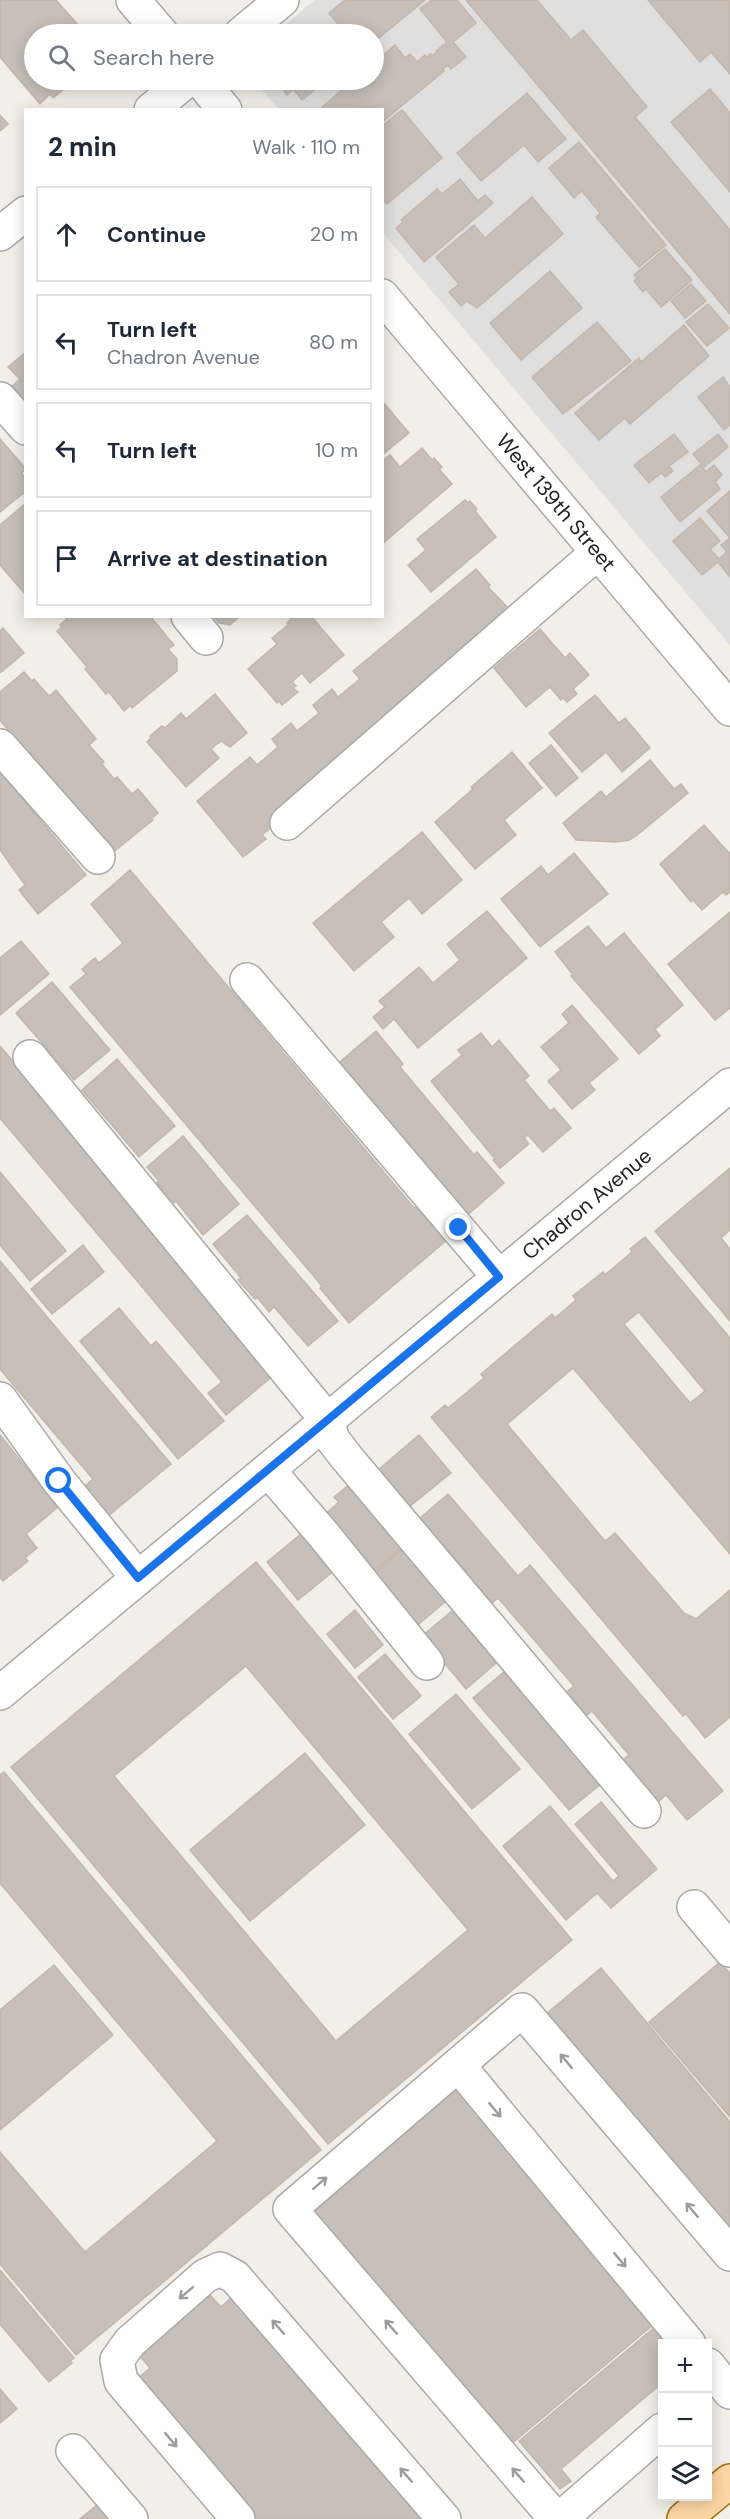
<!DOCTYPE html>
<meta charset="utf-8">
<style>
:root{--surface:#fff;--page:#f6f6f7;--text:#1f2937;--muted:#747a83;--line:#e0e1e3}
body{margin:0;font-family:"DM Sans",sans-serif;background:var(--page);color:var(--text)}
.controls{position:absolute;right:18px;bottom:18px;display:grid;overflow:hidden;border-radius:0px;box-shadow:0 3px 15px #0003}
.controls button{width:54px;height:54px;display:grid;place-items:center;padding:0;border:0;border-bottom:2px solid var(--line);background:var(--surface);color:var(--text);font:30px sans-serif}
.stop{position:absolute;width:18px;height:18px;margin:-14px;border:4px solid #1a73e8;border-radius:50%;background:#fff}
.stop.end{background:#1a73e8;border-color:#fff;box-shadow:0 2px 6px #0008}
.list{margin:0;padding:0;list-style:none}
h2{display:flex;justify-content:space-between;align-items:center;height:78px;margin:0;padding:0 24px;font-size:26px}
h2 small{font-size:20px;font-weight:400;color:var(--muted)}
.list li{display:grid;grid-template-columns:39px 1fr auto;gap:18px;align-items:center;box-sizing:border-box;height:96px;margin:0 12px 12px;padding:0 12px;border:2px solid var(--line);border-radius:0px}
.list b{display:block;font-size:22px;white-space:nowrap}
.list p{margin:0;font-size:20px;white-space:nowrap;color:var(--muted)}
.list em{font-size:20px;font-style:normal;color:var(--muted)}
.icon{flex:none;width:33px;height:33px;fill:none;stroke:currentColor;stroke-width:2;stroke-linecap:round;stroke-linejoin:round}
.map{position:relative;flex:none;width:730px;height:2519px;overflow:hidden}
.search{position:absolute;background:var(--surface);box-shadow:0 3px 15px #0003;left:24px;top:24px;width:360px;height:66px;display:flex;align-items:center;gap:15px;box-sizing:border-box;padding:0 21px;border-radius:33px;color:var(--muted);font-size:22px}
.panel{position:absolute;background:var(--surface);box-shadow:0 3px 15px #0003;left:24px;top:108px;width:360px;height:510px;border-radius:0px}
.map>svg:first-child{display:block}
.residential{fill:#e0dfdf}
.building{fill:#c7bfb8;stroke:#c4b6ab;stroke-width:1.5;fill-rule:evenodd}
.lines{fill:none;stroke-linecap:round;stroke-linejoin:round}
.minor-casing{stroke:#a9a9a9;stroke-width:36}
.major-casing{stroke:#a06b00;stroke-width:36}
.minor{stroke:#fff;stroke-width:33}
.major{stroke:#fcd6a4;stroke-width:33}
.oneway{stroke:#9c9c9c}
.route{stroke:#1a73e8;stroke-width:8}
.labels{text-anchor:middle;dominant-baseline:central;stroke-width:6;stroke-linejoin:round;paint-order:stroke}
.street-label{font-size:21px;fill:#222;stroke:#fff}
</style>
<div class="map">
<svg width="730" height="2519" viewBox="0 0 730 2519">
<rect width="100%" height="100%" fill="#f2efe9"/>
<polygon class="residential" points="315,0 730,0 730,645 383,233 382,110 279,109 253,80 374,80 374,34 274,34"/>
<g class="building">
<polygon points="0,0 56,0 86,34 34,34 34,80 75,80 53,98 50,94 40,104 0,57"/>
<polygon points="345,0 425,0 374,42 374,34 326,34 338,24 329,13"/>
<polygon points="432,0 457,0 476,23 453,42 466,57 451,69 448,65 443,69 444,71 382,122 382,110 319,110 353,80 374,80 374,63 395,45 405,58 410,54 417,62 425,55 427,57 431,54 432,56 437,52 436,51 447,42 420,9"/>
<polygon points="466,0 537,0 571,40 583,30 647,107 635,117 730,230 730,314"/>
<polygon points="648,0 730,0 730,74 711,52 700,62"/>
<polygon points="282,80 327,80 302,100 293,89 287,95 278,83"/>
<polygon points="710,89 730,113 730,192 671,122"/>
<polygon points="527,93 566,139 538,162 524,145 481,181 457,153"/>
<polygon points="402,110 442,158 387,204 382,199 382,126"/>
<polygon points="0,115 8,124 0,131"/>
<polygon points="579,142 666,245 639,267 596,217 600,213 582,191 574,198 549,168"/>
<polygon points="460,179 478,201 485,195 493,203 424,262 396,228 403,222 401,220 437,189 442,194"/>
<polygon points="532,197 563,234 477,308 467,301 461,306 449,292 459,284 436,257 474,225 485,238"/>
<polygon points="665,249 692,280 661,307 646,289 643,292 634,281 637,278 634,275"/>
<polygon points="550,271 582,308 521,360 490,323"/>
<polygon points="691,284 706,301 685,318 671,301"/>
<polygon points="708,304 729,328 707,346 686,322"/>
<polygon points="597,322 631,361 563,414 532,377"/>
<polygon points="684,325 709,356 630,424 625,418 599,440 575,413 639,358 641,362"/>
<polygon points="26,352 26,406 10,388 20,379 8,367"/>
<polygon points="723,377 730,387 730,425 724,430 698,397"/>
<polygon points="382,401 409,433 382,455"/>
<polygon points="674,434 688,452 669,466 673,471 665,477 661,473 649,483 634,465"/>
<polygon points="718,434 728,447 704,467 693,454"/>
<polygon points="0,439 26,469 21,473 26,479 26,491 0,512"/>
<polygon points="422,448 432,460 434,458 442,467 439,469 452,484 382,544 382,461 390,455 400,467"/>
<polygon points="700,465 706,472 714,465 722,475 715,482 720,489 680,522 661,497"/>
<polygon points="730,491 730,538 707,511"/>
<polygon points="465,500 468,503 470,501 477,509 475,511 496,537 431,592 408,565 426,550 417,539"/>
<polygon points="26,503 26,595 0,565 0,525"/>
<polygon points="700,518 720,541 710,549 719,559 727,552 721,545 730,538 730,577 718,562 702,575 673,541"/>
<polygon points="476,569 490,585 488,587 511,611 414,708 262,835 266,839 243,857 197,801 250,757 257,765 278,747 272,739 291,723 297,731 319,713 313,705 332,689 338,697 360,679 353,671"/>
<polygon points="70,616 150,616 174,645 168,649 177,659 177,671 132,708 130,706 124,711 109,692 106,694 85,669 87,667 57,631 62,627 60,625"/>
<polygon points="213,616 240,616 230,625 219,623"/>
<polygon points="294,616 311,616 344,655 310,683 302,673 292,682 296,686 293,688 298,692 282,705 279,701 277,703 248,669 277,644 272,638 288,625 287,623"/>
<polygon points="3,628 24,653 0,673 0,631"/>
<polygon points="540,629 565,658 570,653 589,675 573,689 577,694 567,702 563,698 561,700 550,687 526,707 494,668"/>
<polygon points="24,672 32,681 34,679 49,696 56,690 96,739 89,745 104,762 102,764 114,779 117,777 132,794 138,789 158,813 151,819 153,820 111,854 0,720 0,692"/>
<polygon points="215,694 247,733 230,747 221,741 211,749 219,758 186,787 147,742 151,738 150,736 162,726 165,728 181,713 186,719"/>
<polygon points="595,695 619,723 625,718 650,748 622,772 606,752 582,772 549,733"/>
<polygon points="551,745 578,778 556,796 529,763"/>
<polygon points="512,752 542,788 504,820 516,835 475,869 435,822 473,789 471,787"/>
<polygon points="650,760 674,789 681,784 688,793 636,836 629,840 616,842 576,840 563,823 601,791 606,797"/>
<polygon points="0,772 86,875 38,914 19,890 25,885 0,850"/>
<polygon points="704,825 729,853 730,852 730,892 726,895 723,892 702,910 693,900 691,902 660,864"/>
<polygon points="422,832 462,880 422,914 409,898 381,922 394,937 354,971 313,923"/>
<polygon points="574,853 608,894 540,947 501,899 541,866 548,875"/>
<polygon points="130,870 414,1208 417,1205 447,1240 349,1323 320,1288 322,1286 70,987 86,974 82,969 95,958 99,963 123,943 91,904"/>
<polygon points="487,911 527,958 418,1048 394,1019 383,1029 373,1017 385,1007 379,1001 419,967 433,983 460,960 447,944"/>
<polygon points="730,912 730,1008 715,1020 668,964"/>
<polygon points="588,926 606,948 624,933 683,1005 655,1029 660,1036 639,1054 571,976 573,975 555,952"/>
<polygon points="21,941 49,974 0,1015 0,958"/>
<polygon points="52,982 110,1050 74,1080 16,1013"/>
<polygon points="572,1005 618,1059 589,1083 595,1090 572,1109 548,1081 561,1070 541,1047 569,1023 562,1014"/>
<polygon points="376,1031 403,1064 400,1067 474,1155 477,1152 504,1183 464,1218 335,1066"/>
<polygon points="481,1033 492,1047 499,1040 529,1076 524,1080 550,1111 554,1108 571,1128 543,1152 528,1135 524,1138 529,1144 500,1168 493,1160 495,1159 431,1081 462,1055 458,1050"/>
<polygon points="0,1046 275,1374 226,1415 208,1393 222,1382 0,1118"/>
<polygon points="117,1059 175,1126 139,1157 82,1090"/>
<polygon points="183,1136 239,1204 203,1235 176,1201 174,1203 157,1183 159,1181 147,1167"/>
<polygon points="730,1168 730,1230 721,1238 730,1249 730,1321 655,1231"/>
<polygon points="0,1172 66,1251 30,1281 0,1245"/>
<polygon points="247,1215 338,1321 308,1346 274,1307 269,1312 257,1297 255,1299 238,1280 241,1278 213,1244"/>
<path d="M645 1237 730 1338V1554L573 1368 507 1424 605 1541 615 1533 684 1613 696 1619 730 1590V1717L705 1738 686 1714 683 1716 431 1417 445 1405 448 1408 484 1378 481 1374 552 1314 555 1318 576 1300 573 1296 603 1272 605 1275 632 1252 630 1249ZM639 1312 705 1391 690 1403 624 1324Z"/>
<polygon points="83,1245 104,1272 52,1314 31,1289"/>
<polygon points="0,1261 171,1464 101,1522 77,1493 93,1479 0,1369"/>
<polygon points="119,1308 151,1346 156,1341 224,1421 178,1459 80,1341"/>
<polygon points="0,1435 58,1507 26,1534 37,1548 25,1558 28,1561 3,1581 0,1578"/>
<polygon points="419,1435 451,1473 409,1507 378,1470"/>
<polygon points="357,1478 405,1545 366,1578 322,1517 339,1502 334,1497"/>
<polygon points="448,1494 518,1576 530,1565 723,1791 687,1820 666,1795 656,1804 620,1762 629,1755 592,1711 584,1717 564,1694 574,1686 498,1598 492,1603 420,1518"/>
<polygon points="308,1528 340,1566 298,1600 267,1562"/>
<polygon points="407,1545 451,1597 414,1628 371,1576"/>
<path d="M256 1562 572 1940 328 2144 11 1767ZM246 1666 468 1930 336 2041 114 1776Z"/>
<polygon points="458,1606 502,1658 466,1689 422,1636"/>
<polygon points="355,1610 383,1645 355,1668 327,1634"/>
<polygon points="385,1654 421,1696 393,1719 358,1677"/>
<polygon points="510,1667 606,1780 569,1810 473,1698"/>
<polygon points="456,1694 520,1769 472,1809 409,1734"/>
<polygon points="305,1753 365,1825 250,1921 190,1850"/>
<polygon points="4,1772 321,2150 76,2355 0,2264 0,2152 85,2252 217,2141 0,1883 0,1775"/>
<polygon points="601,1802 657,1869 611,1908 597,1893 566,1920 503,1846 550,1806 613,1881 619,1876 575,1824"/>
<polygon points="720,1962 730,1973 730,2117 649,2022"/>
<polygon points="54,1965 113,2035 0,2130 0,2010"/>
<polygon points="601,1968 730,2122 730,2245 540,2019"/>
<polygon points="462,2084 660,2319 510,2445 312,2209"/>
<polygon points="0,2270 74,2358 70,2361 72,2363 49,2382 0,2324"/>
<polygon points="209,2294 221,2307 233,2296 422,2519 255,2519 137,2379 150,2368 138,2354"/>
<polygon points="655,2327 670,2344 662,2344 662,2383 561,2469 571,2481 560,2489 519,2441"/>
<polygon points="0,2389 17,2409 0,2423"/>
<polygon points="98,2504 111,2519 80,2519"/>
</g>
<g class="lines">
<g class="minor-casing">
<g id="minor">
<polyline points="133,0 162,34"/>
<polyline points="241,34 282,0"/>
<polyline points="200,80 225,110"/>
<polyline points="151,110 187,80"/>
<polyline points="0,234 26,213"/>
<path id="s1" d="M382 296 730 709"/>
<polyline points="0,399 26,428"/>
<polyline points="188,616 206,638"/>
<polyline points="0,746 98,857"/>
<polyline points="287,823 598,552"/>
<polyline points="247,980 499,1277"/>
<polyline points="30,1057 327,1420 333,1440 347,1458 644,1811"/>
<polyline points="0,1399 59,1481 138,1578"/>
<polyline points="268,1470 323,1534 427,1663"/>
<path id="s2" d="M0 1693 730 1085"/>
<polyline points="694,1907 730,1950"/>
<polyline points="458,2065 689,2344"/>
<polyline points="708,2365 730,2392"/>
<polyline points="73,2451 131,2519"/>
<polyline points="238,2519 121,2381 117,2360 130,2342 205,2276 220,2269 235,2277 444,2519"/>
<polyline points="556,2519 290,2209 522,2010 730,2254"/>
<polyline points="560,2519 662,2430"/>
</g>
</g>
<g class="major-casing">
<polyline id="major" points="684,2519 730,2481"/>
</g>
<use href="#minor" class="minor"/>
<use href="#major" class="major"/>
</g>
<defs><path id="oneway-shaft" d="M-6 0H5M1.5-3L5.5 0L1.5 3" fill="none" stroke-width="1.6" stroke-linecap="round" stroke-linejoin="round" transform="scale(1.5)"/></defs>
<g class="oneway">
<use href="#oneway-shaft" transform="translate(566 2061) rotate(-130)"/>
<use href="#oneway-shaft" transform="translate(495 2110) rotate(50)"/>
<use href="#oneway-shaft" transform="translate(320 2183) rotate(-41)"/>
<use href="#oneway-shaft" transform="translate(692 2210) rotate(-130)"/>
<use href="#oneway-shaft" transform="translate(620 2260) rotate(50)"/>
<use href="#oneway-shaft" transform="translate(186 2293) rotate(139)"/>
<use href="#oneway-shaft" transform="translate(278 2327) rotate(-131)"/>
<use href="#oneway-shaft" transform="translate(391 2327) rotate(-131)"/>
<use href="#oneway-shaft" transform="translate(171 2440) rotate(50)"/>
<use href="#oneway-shaft" transform="translate(406 2475) rotate(-131)"/>
<use href="#oneway-shaft" transform="translate(518 2475) rotate(-131)"/>
</g>
<g class="lines">
<polyline class="route" points="59,1481 138,1578 499,1277 459,1228"/>
</g>
<g class="labels">
<g class="street-label">
<text stroke="none"><textPath href="#s1" startOffset="270">West 139th Street</textPath></text>
<text stroke="none"><textPath href="#s2" startOffset="764">Chadron Avenue</textPath></text>
</g>
</g>
</svg>
<div class="controls">
<button>+</button>
<button>−</button>
<button><svg class="icon" aria-label="layers" viewBox="0 0 24 24"><path d="M12 4l9 5-9 5-9-5zM3 14l9 5 9-5"/></svg></button>
</div>
<div class="stop" style="left:59px;top:1481px"></div>
<div class="stop end" style="left:459px;top:1228px"></div>
<div class="search"><svg class="icon" aria-label="search" viewBox="0 0 24 24"><circle cx="10" cy="10" r="6"/><path d="M15 15l6 6"/></svg>Search here</div>
<section class="panel">
<h2>2 min<small>Walk · 110 m</small></h2>
<ul class="list">
<li><svg class="icon" aria-label="ahead" viewBox="0 0 24 24"><path d="M12 20V5M6 11l6-6 6 6"/></svg><div><b>Continue</b></div><em>20 m</em></li>
<li><svg class="icon" aria-label="left" viewBox="0 0 24 24"><path d="M17 20v-9H6M10 6l-5 5 5 5"/></svg><div><b>Turn left</b><p>Chadron Avenue</p></div><em>80 m</em></li>
<li><svg class="icon" aria-label="left" viewBox="0 0 24 24"><path d="M17 20v-9H6M10 6l-5 5 5 5"/></svg><div><b>Turn left</b></div><em>10 m</em></li>
<li><svg class="icon" aria-label="arrive" viewBox="0 0 24 24"><path d="M6 21V4h12l-3 4 3 4H6"/></svg><div><b>Arrive at destination</b></div></li>
</ul>
</section>
</div>
